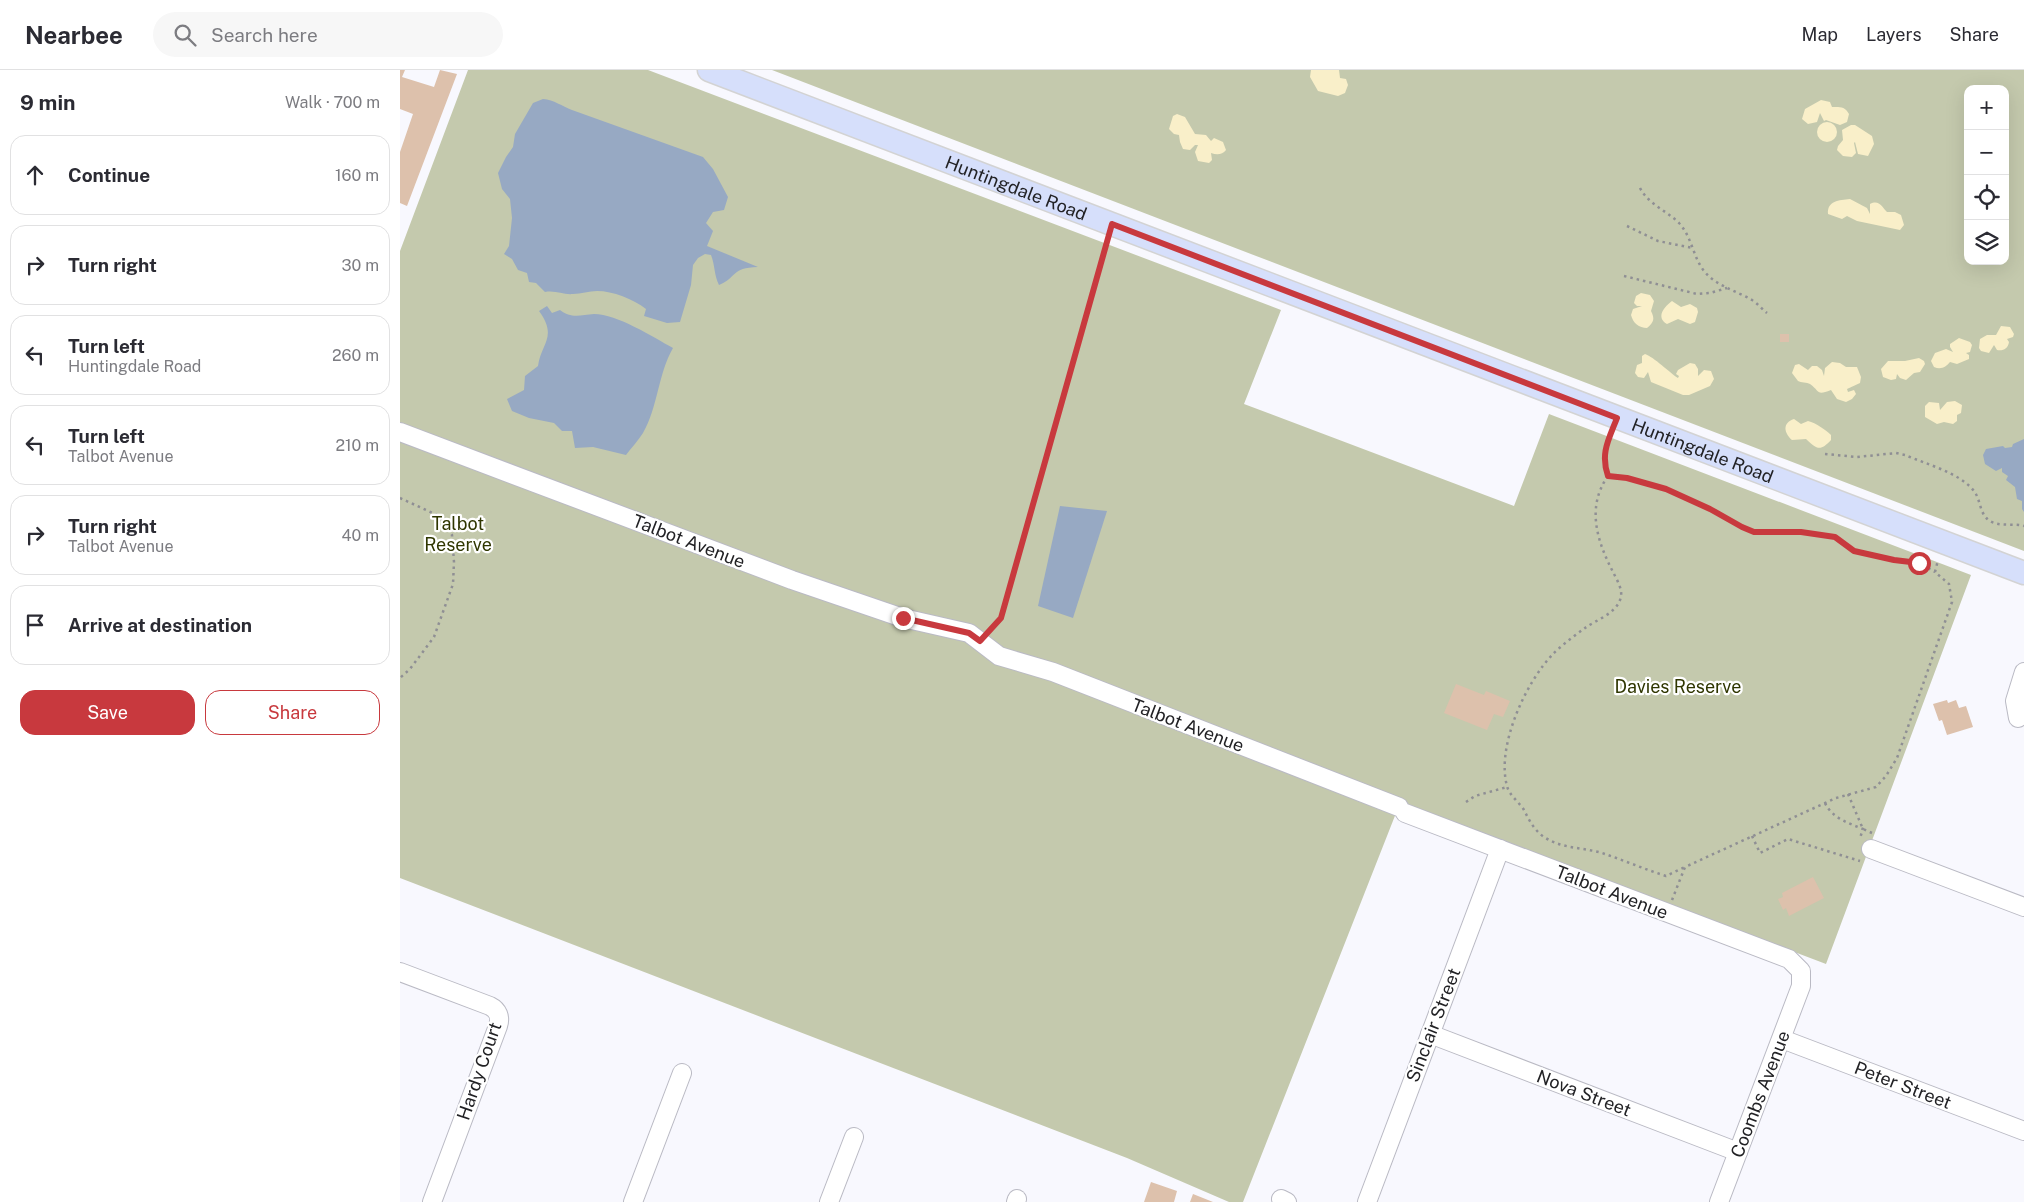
<!DOCTYPE html>
<meta charset="utf-8">
<style>
:root{--surface:#fff;--page:#f7f7f7;--text:#2b2b33;--muted:#7c7c81;--line:#e1e1e2;--accent:#c8393e}
body{margin:0;font-family:"Public Sans",sans-serif;background:var(--page);color:var(--text)}
.controls{position:absolute;right:15px;top:15px;display:grid;overflow:hidden;border-radius:10px;box-shadow:0 5px 20px #0002}
.controls button{width:45px;height:45px;display:grid;place-items:center;padding:0;border:0;border-bottom:1px solid var(--line);background:var(--surface);color:var(--text);font:25px sans-serif}
.stop{position:absolute;width:15px;height:15px;margin:-11px;border:4px solid #c8393e;border-radius:50%;background:#fff}
.stop.end{background:#c8393e;border-color:#fff;box-shadow:0 1px 5px #0008}
.list{margin:0;padding:0;list-style:none}
h2{display:flex;justify-content:space-between;align-items:center;height:65px;margin:0;padding:0 20px;font-size:21px}
h2 small{font-size:16px;font-weight:400;color:var(--muted)}
.list li{display:grid;grid-template-columns:32px 1fr auto;gap:15px;align-items:center;box-sizing:border-box;height:80px;margin:0 10px 10px;padding:0 10px;border:1px solid var(--line);border-radius:15px}
.list b{display:block;font-size:19px;white-space:nowrap}
.list p{margin:0;font-size:16px;white-space:nowrap;color:var(--muted)}
.list em{font-size:16px;font-style:normal;color:var(--muted)}
.actions{display:flex;gap:10px;padding:15px 20px}
.actions a{flex:1;padding:11px 0;border:1px solid var(--accent);border-radius:15px;text-align:center;font-size:18px;color:var(--accent)}
.actions .main{background:var(--accent);color:#fff}
.icon{flex:none;width:28px;height:28px;fill:none;stroke:currentColor;stroke-width:2;stroke-linecap:round;stroke-linejoin:round}
.map{position:relative;flex:none;width:1624px;height:1132px;overflow:hidden}
header{display:flex;align-items:center;gap:30px;box-sizing:border-box;height:70px;padding:0 25px;background:var(--surface);border-bottom:1px solid var(--line)}
header strong{font-size:24px}
nav{display:flex;gap:28px;margin-inline-start:auto;font-size:18px}
.search{width:350px;height:45px;background:var(--page);display:flex;align-items:center;gap:12px;box-sizing:border-box;padding:0 18px;border-radius:28px;color:var(--muted);font-size:19px}
main{display:flex}
aside{flex:1;background:var(--surface)}
.map>svg:first-child{display:block}
.green{fill:#c4c9ad;fill-rule:evenodd}
.sand{fill:#f9efc9}
.water{fill:#97a9c3}
.building{fill:#ddc1ac}
.lines{fill:none;stroke-linecap:round;stroke-linejoin:round}
.minor-casing{stroke:#babac4;stroke-width:20}
.major-casing{stroke:#d3d3d3;stroke-width:25}
.path{stroke:#8f8f94;stroke-width:2.5;stroke-dasharray:2.5 4;stroke-linecap:butt}
.minor{stroke:#fff;stroke-width:18}
.major{stroke:#d6dffb;stroke-width:22}
.route{stroke:#c8393e;stroke-width:6}
.labels{text-anchor:middle;dominant-baseline:central;stroke-width:4.5;stroke-linejoin:round;paint-order:stroke}
.street-label{font-size:18px;fill:#222225;stroke:#fff}
.park-label{font-size:18px;fill:#2f3600;stroke:#fff}
</style>
<header>
<strong>Nearbee</strong>
<div class="search"><svg class="icon" aria-label="search" viewBox="0 0 24 24"><circle cx="10" cy="10" r="6"/><path d="M15 15l6 6"/></svg>Search here</div>
<nav><a>Map</a><a>Layers</a><a>Share</a></nav>
</header>
<main>
<aside>
<h2>9 min<small>Walk · 700 m</small></h2>
<ul class="list">
<li><svg class="icon" aria-label="ahead" viewBox="0 0 24 24"><path d="M12 20V5M6 11l6-6 6 6"/></svg><div><b>Continue</b></div><em>160 m</em></li>
<li><svg class="icon" aria-label="right" viewBox="0 0 24 24"><path d="M7 20v-9h11M14 6l5 5-5 5"/></svg><div><b>Turn right</b></div><em>30 m</em></li>
<li><svg class="icon" aria-label="left" viewBox="0 0 24 24"><path d="M17 20v-9H6M10 6l-5 5 5 5"/></svg><div><b>Turn left</b><p>Huntingdale Road</p></div><em>260 m</em></li>
<li><svg class="icon" aria-label="left" viewBox="0 0 24 24"><path d="M17 20v-9H6M10 6l-5 5 5 5"/></svg><div><b>Turn left</b><p>Talbot Avenue</p></div><em>210 m</em></li>
<li><svg class="icon" aria-label="right" viewBox="0 0 24 24"><path d="M7 20v-9h11M14 6l5 5-5 5"/></svg><div><b>Turn right</b><p>Talbot Avenue</p></div><em>40 m</em></li>
<li><svg class="icon" aria-label="arrive" viewBox="0 0 24 24"><path d="M6 21V4h12l-3 4 3 4H6"/></svg><div><b>Arrive at destination</b></div></li>
</ul>
<div class="actions"><a class="main">Save</a><a>Share</a></div>
</aside>
<div class="map">
<svg width="1624" height="1132" viewBox="0 0 1624 1132">
<rect width="100%" height="100%" fill="#f8f8fe"/>
<g class="green">
<polygon points="68,0 248,0 881,240 844,334 1114,436 1149,344 1571,505 1426,894 1000,733 843,1132 829,1132 727,1088 0,808 0,181"/>
<path d="M372 0H1624V481ZM1568 19H1605V191H1568Z"/>
</g>
<g class="sand">
<polygon points="911,0 939,0 940,8 946,9 948,15 945,23 938,26 918,21 910,7"/>
<path d="M1421 30 1430 32 1432 37C1439 37 1445 36 1449 44L1447 52 1440 55 1426 50 1424 51 1420 43 1417 52 1408 54 1402 49 1405 39Z"/>
<path d="M777 44 785 47 795 64 806 65 811 71 814 68 823 72 826 80C822 85 817 85 811 83L812 90 809 93 798 91 795 82 798 75H795L790 80 783 79 780 72 779 65 774 64 769 59 773 46Z"/>
<circle cx="1427" cy="62" r="10"/>
<polygon points="1451,55 1455,55 1472,66 1474,74 1468,86 1458,84 1455,72 1454,73 1456,83 1452,87 1443,86 1437,80 1438,76 1443,70 1442,60"/>
<path d="M1450 129 1467 138 1470 144V134C1479 129 1482 137 1487 142H1495L1501 145 1504 155 1500 160 1457 151 1447 146 1442 149 1428 144C1427 131 1439 130 1450 129Z"/>
<path d="M1241 223 1250 225 1254 231 1251 241C1255 249 1254 252 1247 258 1239 258 1233 253 1231 245L1233 239 1242 236H1237L1234 233 1236 226Z"/>
<path d="M1272 231 1281 237 1290 234 1297 238 1298 242 1295 252 1290 254 1278 249 1267 254C1255 247 1265 236 1272 231Z"/>
<path d="M1601 256 1610 257 1614 264 1613 267 1607 269 1609 272C1608 279 1603 281 1597 280L1594 275 1589 283 1581 281 1579 278 1580 269 1587 265H1596Z"/>
<path d="M1559 268 1570 272 1572 275 1570 282 1566 283 1569 285V289L1557 294 1550 292C1546 297 1541 300 1534 297L1531 291 1535 283 1546 279 1553 282 1550 277V274Z"/>
<path d="M1245 284C1254 287 1270 303 1278 308L1279 306 1276 304 1278 300 1290 293 1295 294 1298 299V306L1304 300 1311 301 1314 309 1310 316 1289 325H1283L1251 312 1248 302 1244 308 1238 307 1235 303 1237 295 1242 293V286Z"/>
<polygon points="1519,288 1524,291 1525,294 1520,302 1514,303 1506,310 1500,308 1497,304 1496,309 1491,310 1483,307 1481,299 1488,291 1505,291"/>
<path d="M1432 292 1440 293 1446 297H1457L1461 307 1460 313 1447 319 1448 322 1454 320 1456 324 1452 329 1446 332 1437 329 1431 320C1416 326 1420 321 1410 314 1407 312 1401 313 1398 311L1392 303 1395 295 1399 294 1408 300 1412 296H1417L1422 300 1424 306 1425 298Z"/>
<polygon points="1555,331 1562,335 1561,343 1557,345 1557,351 1553,354 1544,352 1537,354 1525,347 1525,336 1529,332 1539,333 1540,340 1547,332"/>
<path d="M1394 349 1401 354 1408 351C1416 353 1426 360 1431 365V370C1420 382 1417 379 1406 369L1392 370C1384 363 1382 353 1394 349Z"/>
</g>
<g class="water">
<path d="M143 29C154 30 162 36 172 40L303 87 313 99 328 127 324 140 313 142 306 153 313 161 307 176 358 197C330 198 338 207 319 215 314 205 315 195 311 185L305 184 298 188 293 195 291 215 280 252 267 253 244 246 246 239C233 229 213 221 197 221 189 221 181 224 173 224 163 225 156 220 145 222L136 213 129 212 127 203 118 200 112 189 104 184 109 176 112 148 110 129 102 119 98 103 106 87 113 77 115 64 133 33Z"/>
<path d="M147 236 152 243 160 240C171 249 181 245 194 244 217 244 253 267 273 278 258 304 258 337 243 363 238 371 231 378 226 385L193 377 175 378 172 361H162L154 353 129 348 112 341 107 329 124 320 125 306 138 296C141 273 158 267 139 241Z"/>
<polygon points="1624,369 1624,442 1622,439 1622,431 1617,429 1615,417 1606,410 1608,406 1602,402 1602,398 1596,401 1585,394 1583,385 1586,379 1603,376 1605,378 1612,377 1613,374"/>
<polygon points="660,436 707,441 673,548 638,536"/>
</g>
<g class="building">
<polygon points="0,0 5,0 2,7 34,17 40,0 57,4 7,136 0,133 0,82 13,44 0,39"/>
<rect x="1380" y="264" width="9" height="8"/>
<polygon points="1056,614 1084,625 1086,621 1110,631 1103,647 1094,644 1087,660 1044,643"/>
<polygon points="1547,630 1548,633 1556,630 1559,638 1566,636 1573,657 1547,665 1542,650 1539,651 1533,634"/>
<polygon points="1413,807 1424,828 1389,846 1386,838 1383,840 1378,829 1383,827 1382,823"/>
<polygon points="751,1112 777,1121 774,1132 744,1132"/>
<polygon points="793,1124 813,1132 790,1132"/>
</g>
<g class="lines">
<g class="minor-casing">
<g id="minor">
<polyline points="0,362 392,510 503,548 569,563 599,586 653,602 999,737"/>
<polyline points="1618,648 1615,631 1624,602"/>
<polyline points="1005,743 1389,889 1401,901 1401,916 1319,1132"/>
<polyline points="1471,779 1624,837"/>
<path d="M0 902 90 936C98 940 101 947 98 956L32 1132"/>
<polyline points="1030,964 1338,1082"/>
<polyline points="1382,969 1624,1061"/>
<polyline points="881,1129 887,1132"/>
<polyline points="233,1132 282,1003"/>
<polyline points="429,1132 454,1067"/>
<polyline points="616,1132 617,1129"/>
<polyline points="967,1132 1100,779"/>
</g>
</g>
<g class="major-casing">
<g id="major">
<path id="s1" d="M309 0 1624 503"/>
</g>
</g>
<g class="path">
<path d="M1240 118C1249 135 1266 140 1279 153 1292 167 1293 187 1304 201 1316 216 1337 221 1352 230 1358 234 1362 239 1367 243"/>
<polyline points="1227,156 1258,171 1293,178"/>
<polyline points="1224,206 1297,224 1310,223 1327,218"/>
<path d="M1211 363C1205 379 1202 390 1208 406L1227 407 1266 419 1310 439 1342 457 1354 461 1401 462 1435 467 1454 481 1494 490 1519 493 1535 502"/>
<path d="M1425 384 1457 387 1496 383 1505 385C1526 394 1560 403 1574 421 1581 430 1579 444 1590 451 1600 457 1613 453 1624 456"/>
<path d="M1208 406C1186 437 1197 471 1213 502 1217 510 1224 521 1220 530 1215 544 1196 550 1185 558 1174 566 1162 575 1153 584 1126 612 1096 676 1107 716 1109 725 1119 732 1124 740 1129 750 1134 760 1144 767 1162 779 1182 777 1202 783 1223 790 1244 799 1266 806L1285 797"/>
<polyline points="0,428 39,446 52,465 54,492 53,514 34,567 10,599 0,608"/>
<polyline points="589,561 601,548 708,171"/>
<polyline points="1448,724 1463,759 1472,763"/>
<polyline points="1066,732 1075,726 1107,717"/>
<path d="M1425 733C1432 748 1448 753 1463 759L1460 768"/>
<polyline points="1352,766 1360,783 1388,769 1460,791"/>
<polyline points="1272,830 1285,797 1436,728 1476,717 1486,706 1497,688 1552,532 1549,514 1535,502 1538,490"/>
</g>
<use href="#minor" class="minor"/>
<use href="#major" class="major"/>
</g>
<g class="lines">
<path class="route" d="M503 548 569 563 580 571 601 548 712 154 1217 348C1209 369 1200 383 1208 406L1227 408 1266 419 1310 439 1342 457 1354 462H1401L1435 467 1454 481 1494 490 1519 493"/>
</g>
<g class="labels">
<g class="street-label">
<text stroke="none"><textPath href="#s1" startOffset="329">Huntingdale Road</textPath></text>
<text stroke="none"><textPath href="#s1" startOffset="1064">Huntingdale Road</textPath></text>
<text transform="translate(289 471) rotate(21)">Talbot Avenue</text>
<text transform="translate(788 655) rotate(21)">Talbot Avenue</text>
<text transform="translate(1212 822) rotate(21)">Talbot Avenue</text>
<text transform="translate(1033 955) rotate(-69)">Sinclair Street</text>
<text transform="translate(79 1001) rotate(-71)">Hardy Court</text>
<text transform="translate(1503 1015) rotate(21)">Peter Street</text>
<text transform="translate(1184 1023) rotate(21)">Nova Street</text>
<text transform="translate(1360 1024) rotate(-69)">Coombs Avenue</text>
</g>
<g class="park-label">
<text x="58" y="453">Talbot<tspan x="58" dy="21">Reserve</tspan></text>
<text x="1278" y="616">Davies Reserve</text>
</g>
</g>
</svg>
<div class="controls">
<button>+</button>
<button>−</button>
<button><svg class="icon" aria-label="locate" viewBox="0 0 24 24"><circle cx="12" cy="12" r="6"/><path d="M12 2v4M12 18v4M2 12h4M18 12h4"/></svg></button>
<button><svg class="icon" aria-label="layers" viewBox="0 0 24 24"><path d="M12 4l9 5-9 5-9-5zM3 14l9 5 9-5"/></svg></button>
</div>
<div class="stop" style="left:1519px;top:493px"></div>
<div class="stop end" style="left:503px;top:548px"></div>
</div>
</main>
